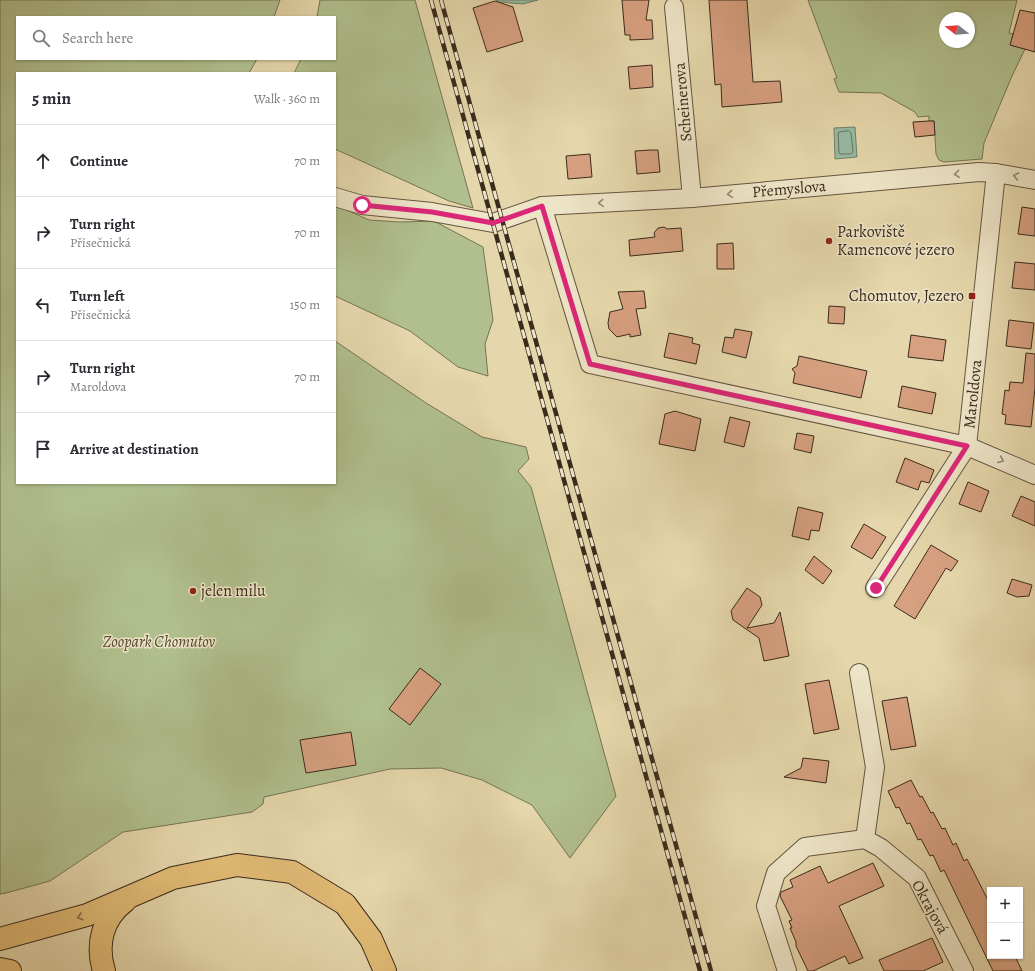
<!DOCTYPE html>
<meta charset="utf-8">
<style>
:root{--surface:#fff;--page:#f2f2f3;--text:#2b2b33;--muted:#7c7c81;--line:#e1e1e2}
body{margin:0;font-family:Alegreya,serif;background:var(--page);color:var(--text)}
.controls{position:absolute;right:12px;bottom:12px;display:grid;overflow:hidden;border-radius:0px;box-shadow:0 1px 3px #0004}
.controls button{width:36px;height:36px;display:grid;place-items:center;padding:0;border:0;border-bottom:1px solid var(--line);background:var(--surface);color:var(--text);font:20px sans-serif}
.compass{position:absolute;left:939px;top:12px;width:36px;height:36px;border-radius:50%;background:var(--surface);box-shadow:0 1px 3px #0004;rotate:287deg}
.stop{position:absolute;width:12px;height:12px;margin:-9px;border:3px solid #db2777;border-radius:50%;background:#fff}
.stop.end{background:#db2777;border-color:#fff;box-shadow:0 1px 4px #0008}
.list{margin:0;padding:0;list-style:none}
h2{display:flex;justify-content:space-between;align-items:center;height:52px;margin:0;padding:0 16px;font-size:17px}
h2 small{font-size:13px;font-weight:400;color:var(--muted)}
.list li{display:grid;grid-template-columns:26px 1fr auto;gap:12px;align-items:center;box-sizing:border-box;height:72px;padding:0 16px;border-top:1px solid var(--line)}
.list b{display:block;font-size:15px;white-space:nowrap}
.list p{margin:0;font-size:13px;white-space:nowrap;color:var(--muted)}
.list em{font-size:13px;font-style:normal;color:var(--muted)}
.icon{flex:none;width:22px;height:22px;fill:none;stroke:currentColor;stroke-width:2;stroke-linecap:round;stroke-linejoin:round}
.map{position:relative;flex:none;width:1035px;height:971px;overflow:hidden}
.search{position:absolute;background:var(--surface);box-shadow:0 1px 3px #0004;left:16px;top:16px;width:320px;height:44px;display:flex;align-items:center;gap:10px;box-sizing:border-box;padding:0 14px;border-radius:0px;color:var(--muted);font-size:15px}
.panel{position:absolute;background:var(--surface);box-shadow:0 1px 3px #0004;left:16px;top:72px;width:320px;height:412px;border-radius:0px}
.map>svg:first-child{display:block}
.green{fill:#b0bf8d;stroke:#757555;fill-rule:evenodd}
.water{fill:#97baa3;stroke:#72816d}
.lines{fill:none;stroke-linecap:round;stroke-linejoin:round}
.shore{stroke:#687260;stroke-width:1}
.building{fill:#d7a080;stroke:#3a2b1d}
.minor-casing{stroke:#655640;stroke-width:20}
.highway-casing{stroke:#3a2b1d;stroke-width:24}
.minor{stroke:#eee5c8;stroke-width:18}
.highway{stroke:#e2bc76;stroke-width:22}
.rail-casing{stroke:#3a2b1d;stroke-width:4.5}
.rail{stroke:#eee5c8;stroke-width:3;stroke-dasharray:9;stroke-linecap:butt}
.oneway{stroke:#948872}
.oneway2{stroke:#866c45}
.route{stroke:#db2777;stroke-width:5}
.poi-dot{fill:#8f2418;stroke:#eee5c8;stroke-width:1.5}
.labels{text-anchor:middle;dominant-baseline:central;stroke-width:3;stroke-linejoin:round;paint-order:stroke}
.street-label{font-size:16px;fill:#3a2b1d;stroke:#eee5c8}
.poi-label{font-size:16px;fill:#3a2b1d;stroke:#eee5c8;text-anchor:start}
.park-label{font-size:16px;font-style:italic;fill:#524933;stroke:#eee5c8}
</style>
<div class="map">
<svg width="1035" height="971" viewBox="0 0 1035 971">
<rect width="100%" height="100%" fill="#e5d7ab"/>
<filter id="stains"><feTurbulence type="fractalNoise" baseFrequency=".005" numOctaves="4"/><feColorMatrix values="0 0 0 0 .2 0 0 0 0 .09 0 0 0 0 .02 0 0 0 .5 -.17"/></filter>
<radialGradient id="worn" r=".72"><stop offset=".6" stop-color="#630" stop-opacity="0"/><stop offset="1" stop-color="#630" stop-opacity=".3"/></radialGradient>
<g class="green">
<polygon points="0,0 280,0 274,17 17,17 17,59 257,59 249,73 17,73 17,483 335,483 335,341 426,403 482,437 526,447 529,459 518,471 531,487 616,796 570,858 532,805 482,780 441,768 390,769 264,797 263,804 252,812 123,832 50,881 6,893 0,894"/>
<polygon points="320,0 415,0 473,208 449,201 335,149 335,73 294,73 301,59 335,59 335,17 317,17"/>
<path d="M808 0H1017L1009 33 1013 34 1011 45 1025 49 1012 76 984 143 982 159 944 162 939 160 936 154 934 121H929V116L918 117 915 112 881 93 839 92 834 79 837 78ZM945 18H969V42H945Z"/>
<polygon points="335,206 340,207 369,220 400,222 434,221 483,247 493,320 485,344 488,376 458,367 410,331 335,296"/>
</g>
<g class="water">
<polygon points="496,0 538,0 523,4 498,2"/>
<polygon points="855,127 857,157 835,159 834,128"/>
</g>
<g class="lines">
<polygon class="shore" points="849,131 851,133 853,152 851,154 840,154 839,153 838,133 840,132"/>
</g>
<g class="building">
<polygon points="622,0 649,0 646,20 652,20 653,39 630,40 630,35 625,35"/>
<polygon points="709,0 747,0 753,82 780,81 782,102 722,107 721,84 715,85"/>
<polygon points="495,1 513,7 523,41 487,52 473,8"/>
<polygon points="1020,10 1035,13 1035,52 1010,45"/>
<polygon points="652,65 653,87 630,89 628,67"/>
<polygon points="929,121 934,121 935,135 915,137 913,122"/>
<polygon points="651,150 658,150 660,172 637,174 635,151"/>
<polygon points="590,154 592,177 568,179 566,156"/>
<polygon points="1022,207 1035,209 1035,236 1018,234"/>
<polygon points="664,227 667,229 681,228 683,251 630,256 629,240 655,237 654,233 658,228"/>
<polygon points="733,243 734,269 717,269 717,244"/>
<polygon points="1015,262 1035,264 1035,290 1012,288"/>
<polygon points="644,291 646,308 636,309 641,335 630,337 630,334 617,337 609,329 608,323 610,312 623,309 618,292"/>
<polygon points="829,306 845,307 844,324 828,323"/>
<polygon points="1009,320 1034,323 1031,349 1006,346"/>
<polygon points="735,329 752,332 746,358 722,352 725,337 733,338"/>
<polygon points="669,333 693,338 692,343 700,345 696,364 664,357"/>
<polygon points="911,335 946,340 943,361 908,357"/>
<polygon points="1026,353 1035,354 1035,388 1031,427 1005,424 1006,415 1002,414 1005,390 1009,391 1010,382 1023,383"/>
<polygon points="799,356 867,371 861,398 793,383 795,373 792,369 797,366"/>
<polygon points="902,386 936,393 932,414 898,407"/>
<polygon points="675,411 701,419 695,451 659,444 665,414"/>
<polygon points="730,417 750,422 744,447 724,442"/>
<polygon points="797,433 814,436 811,453 794,449"/>
<polygon points="905,458 934,470 929,483 921,481 918,490 896,482"/>
<polygon points="968,482 989,491 981,512 959,504"/>
<polygon points="1021,496 1035,502 1035,526 1012,516"/>
<polygon points="798,507 823,513 819,531 811,530 809,540 792,536"/>
<polygon points="864,524 886,537 872,559 851,547"/>
<polygon points="931,545 958,561 951,571 946,568 915,619 894,606"/>
<polygon points="814,556 832,571 823,584 805,570"/>
<polygon points="1012,579 1032,585 1029,596 1017,597 1007,593"/>
<polygon points="747,588 760,597 762,605 747,628 774,623 780,612 789,656 764,661 759,638 733,620 731,611"/>
<polygon points="420,668 441,684 410,725 389,709"/>
<polygon points="829,680 839,729 814,734 805,684"/>
<polygon points="907,697 916,746 891,750 882,701"/>
<polygon points="351,732 356,765 306,773 300,740"/>
<polygon points="803,758 829,761 826,783 784,777 801,768"/>
<polygon points="911,780 920,797 922,796 931,813 933,812 942,829 945,828 953,845 956,843 964,861 967,859 990,904 990,956 1015,956 1022,971 993,971 944,870 941,872 933,855 930,856 921,839 918,840 910,823 907,824 899,807 896,808 888,791"/>
<polygon points="873,863 884,886 839,906 863,958 849,964 845,956 813,971 808,971 796,946 796,942 790,928 792,928 789,921 792,920 780,896 781,892 793,887 790,880 820,866 828,883"/>
<polygon points="932,938 943,962 923,971 884,971 879,960"/>
</g>
<g class="lines">
<g class="minor-casing">
<g id="minor">
<polyline points="674,7 692,198"/>
<polyline points="335,197 362,205 432,212 493,223 542,206 692,198 979,172 996,173 1035,180"/>
<polyline points="542,206 590,364 967,446 1035,475"/>
<polyline points="875,588 967,446 996,173"/>
<polyline points="859,673 875,767 865,839"/>
<polyline points="787,971 766,906 776,873 805,847 865,839 881,848 917,878 964,971"/>
</g>
</g>
<g class="highway-casing">
<g id="highway">
<polyline points="0,939 87,915 173,878 237,865 292,872 345,904 371,939 385,971"/>
<polyline points="0,969 10,971"/>
<path d="M104 971C96 945 102 918 125 901"/>
</g>
</g>
<use href="#minor" class="minor"/>
<use href="#highway" class="highway"/>
<g class="rail-casing">
<g id="rail">
<polyline points="431,0 700,971"/>
<polyline points="441,0 711,971"/>
</g>
</g>
<use href="#rail" class="rail"/>
</g>
<defs><path id="oneway-chevron" d="M-2-3.5L2.5 0L-2 3.5" fill="none" stroke-width="1.6" stroke-linecap="round" stroke-linejoin="round"/></defs>
<g class="oneway">
<use href="#oneway-chevron" transform="translate(957 174) rotate(175)"/>
<use href="#oneway-chevron" transform="translate(1016 176) rotate(-169)"/>
<use href="#oneway-chevron" transform="translate(730 194) rotate(175)"/>
<use href="#oneway-chevron" transform="translate(601 203) rotate(177)"/>
<use href="#oneway-chevron" transform="translate(1001 460) rotate(23)"/>
</g>
<use class="oneway2" href="#oneway-chevron" transform="translate(80 917) rotate(164)"/>
<g class="lines">
<polyline class="route" points="362,205 432,212 493,223 542,206 590,364 967,446 876,588"/>
</g>
<g class="poi-dot">
<circle cx="829" cy="241" r="4"/>
<rect x="968" y="292" width="8" height="8" rx="2"/>
<circle cx="193" cy="591" r="4"/>
</g>
<g class="labels">
<g class="street-label">
<text transform="translate(683 102) rotate(-95)">Scheinerova</text>
<text transform="translate(789 189) rotate(-5)">Přemyslova</text>
<text transform="translate(973 394) rotate(-84)">Maroldova</text>
<text transform="translate(930 907) rotate(61)">Okrajová</text>
</g>
<g class="poi-label">
<text x="837" y="232">Parkoviště<tspan x="837" dy="18">Kamencové jezero</tspan></text>
<text x="964" y="296" text-anchor="end">Chomutov, Jezero</text>
<text x="201" y="591">jelen milu</text>
</g>
<g class="park-label">
<text x="159" y="642">Zoopark Chomutov</text>
</g>
</g>
<rect width="100%" height="100%" filter="url(#stains)"/>
<rect width="100%" height="100%" fill="url(#worn)"/>
</svg>
<div class="controls">
<button>+</button>
<button>−</button>
</div>
<svg class="compass" viewBox="-18 -18 36 36"><path d="M0-13l5 13h-10z" fill="#e53935"/><path d="M0 13l5-13h-10z" fill="#7c7c81"/></svg>
<div class="stop" style="left:362px;top:205px"></div>
<div class="stop end" style="left:876px;top:588px"></div>
<div class="search"><svg class="icon" aria-label="search" viewBox="0 0 24 24"><circle cx="10" cy="10" r="6"/><path d="M15 15l6 6"/></svg>Search here</div>
<section class="panel">
<h2>5 min<small>Walk · 360 m</small></h2>
<ul class="list">
<li><svg class="icon" aria-label="ahead" viewBox="0 0 24 24"><path d="M12 20V5M6 11l6-6 6 6"/></svg><div><b>Continue</b></div><em>70 m</em></li>
<li><svg class="icon" aria-label="right" viewBox="0 0 24 24"><path d="M7 20v-9h11M14 6l5 5-5 5"/></svg><div><b>Turn right</b><p>Přísečnická</p></div><em>70 m</em></li>
<li><svg class="icon" aria-label="left" viewBox="0 0 24 24"><path d="M17 20v-9H6M10 6l-5 5 5 5"/></svg><div><b>Turn left</b><p>Přísečnická</p></div><em>150 m</em></li>
<li><svg class="icon" aria-label="right" viewBox="0 0 24 24"><path d="M7 20v-9h11M14 6l5 5-5 5"/></svg><div><b>Turn right</b><p>Maroldova</p></div><em>70 m</em></li>
<li><svg class="icon" aria-label="arrive" viewBox="0 0 24 24"><path d="M6 21V4h12l-3 4 3 4H6"/></svg><div><b>Arrive at destination</b></div></li>
</ul>
</section>
</div>
